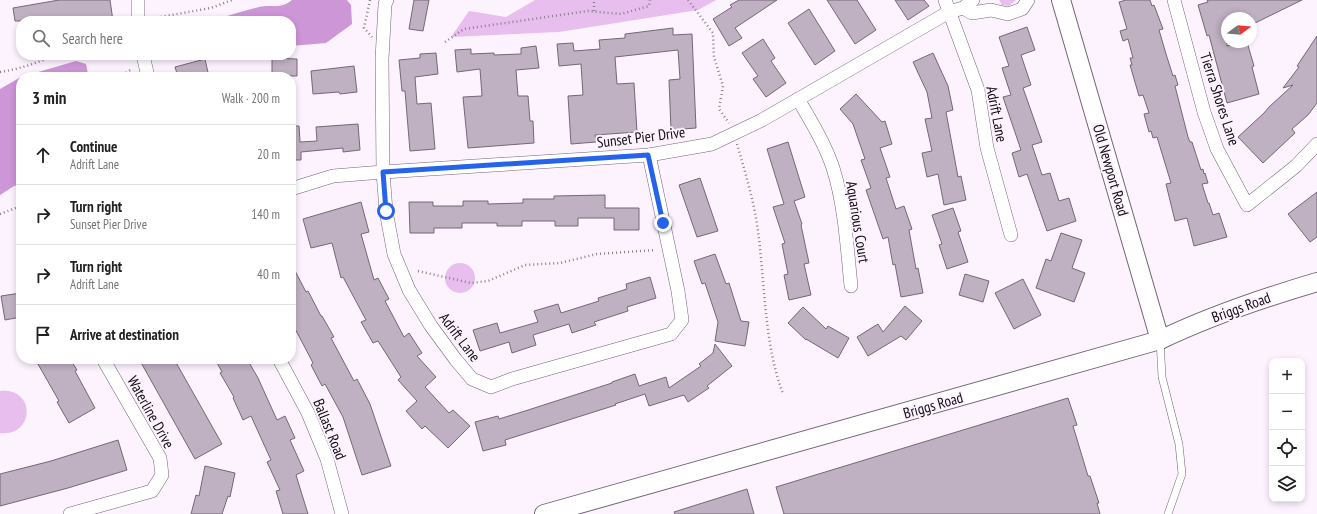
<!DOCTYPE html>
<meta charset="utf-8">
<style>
:root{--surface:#fff;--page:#f6f6f6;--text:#222;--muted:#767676;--line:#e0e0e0}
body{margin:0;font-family:"PT Sans Narrow",sans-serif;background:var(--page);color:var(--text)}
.controls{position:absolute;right:12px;bottom:12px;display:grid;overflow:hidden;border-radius:8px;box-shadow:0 2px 6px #0003}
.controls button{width:36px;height:36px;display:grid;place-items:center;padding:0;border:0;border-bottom:1px solid var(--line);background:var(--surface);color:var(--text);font:20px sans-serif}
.compass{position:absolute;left:1221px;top:12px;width:36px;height:36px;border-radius:50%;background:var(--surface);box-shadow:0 2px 6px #0003;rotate:74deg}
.stop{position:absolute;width:12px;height:12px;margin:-9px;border:3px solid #2563eb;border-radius:50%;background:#fff}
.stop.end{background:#2563eb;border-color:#fff;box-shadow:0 1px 4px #0008}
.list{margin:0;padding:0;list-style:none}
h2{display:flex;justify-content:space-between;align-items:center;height:52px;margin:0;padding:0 16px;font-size:17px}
h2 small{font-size:13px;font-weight:400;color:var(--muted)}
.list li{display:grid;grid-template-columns:26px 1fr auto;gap:12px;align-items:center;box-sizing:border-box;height:60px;padding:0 16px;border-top:1px solid var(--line)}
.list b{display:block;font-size:15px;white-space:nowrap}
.list p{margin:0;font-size:13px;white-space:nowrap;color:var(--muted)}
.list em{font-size:13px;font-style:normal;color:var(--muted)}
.icon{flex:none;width:22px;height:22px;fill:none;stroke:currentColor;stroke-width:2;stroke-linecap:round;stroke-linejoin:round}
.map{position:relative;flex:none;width:1317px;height:514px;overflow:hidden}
.search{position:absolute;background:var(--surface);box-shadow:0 2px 6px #0003;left:16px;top:16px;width:280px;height:44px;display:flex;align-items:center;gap:10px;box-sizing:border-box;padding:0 14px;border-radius:16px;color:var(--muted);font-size:15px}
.panel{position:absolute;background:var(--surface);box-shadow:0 2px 6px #0003;left:16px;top:72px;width:280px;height:292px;border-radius:16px}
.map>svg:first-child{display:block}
.green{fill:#e7beee}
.water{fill:#cd96d7}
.building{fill:#bfb0c2;stroke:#756778}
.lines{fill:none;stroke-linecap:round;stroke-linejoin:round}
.lane-casing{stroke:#736576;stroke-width:8}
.street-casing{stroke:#736576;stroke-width:14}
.secondary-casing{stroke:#736576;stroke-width:20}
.path{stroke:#88818a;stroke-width:2.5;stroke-dasharray:1 3;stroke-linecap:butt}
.lane{stroke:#fff;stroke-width:7}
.street{stroke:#fff;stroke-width:13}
.secondary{stroke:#fff;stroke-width:18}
.route{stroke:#2563eb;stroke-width:5}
.labels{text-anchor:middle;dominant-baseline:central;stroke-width:4;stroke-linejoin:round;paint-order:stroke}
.street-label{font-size:15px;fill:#120d13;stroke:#fcf3fe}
</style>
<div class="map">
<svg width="1317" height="514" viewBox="0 0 1317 514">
<rect width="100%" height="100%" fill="#fcf3fe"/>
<g class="green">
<polygon points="535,0 716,0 698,10 559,32 451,37 469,11 506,17"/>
<polygon points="999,0 1016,0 1009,6 1002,5"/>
<circle cx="460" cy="278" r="15"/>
<path d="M0 391C36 387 35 437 0 433Z"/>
</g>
<g class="water">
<path d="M292 0H347L351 5 352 24 326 43 291 46V21H211C227 16 243 11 259 7 272 4 280 10 292 0Z"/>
<polygon points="76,61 86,64 88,74 79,77 21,77"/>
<polygon points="21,77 21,185 14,186 0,195 0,89"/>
</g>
<g class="building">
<polygon points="59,0 110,0 113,21 15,21 13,8"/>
<polygon points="414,0 429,0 423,31 409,29"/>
<polygon points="739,0 777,0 735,28 742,38 729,46 713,19 732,7 730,5"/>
<polygon points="827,0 857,0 876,30 855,44"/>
<polygon points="895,0 924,0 929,6 908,20"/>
<polygon points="1126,0 1150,0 1152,6 1154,5 1163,29 1159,30 1166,54 1173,76 1175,75 1178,85 1175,86 1188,137 1190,142 1192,142 1201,170 1203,169 1204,174 1205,173 1208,183 1202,184 1208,203 1209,203 1213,215 1219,213 1227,237 1194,246 1187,218 1175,221 1166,184 1171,183 1157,137 1153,138 1151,131 1149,132 1144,114 1149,113 1143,95 1139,96 1130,65 1132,65 1130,58 1133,58 1128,39 1123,41 1120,31 1127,29 1119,2"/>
<polygon points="1207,0 1302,0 1251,25 1251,18 1227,18 1227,46 1247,42 1254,66 1252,67 1259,94 1227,103 1209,35 1207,36 1198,5 1208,2"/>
<polygon points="809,9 835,51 815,65 788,23"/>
<polygon points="1027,27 1035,50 1021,55 1031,85 1023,88 1042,142 1032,145 1042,175 1050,173 1059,201 1069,198 1076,221 1047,231 1027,174 1019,177 1012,153 1021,150 1003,97 1011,95 1002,68 1009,66 999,37"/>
<polygon points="673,28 673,35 692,34 696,128 671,130 669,80 680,79 678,50 615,57 617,84 634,83 637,132 595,135 596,142 571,144 568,96 583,95 581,64 559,66 557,44 573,43 574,51 600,49 599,40 625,38 625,34"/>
<polygon points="1317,36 1317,103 1308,115 1292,129 1295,133 1263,163 1238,137 1264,113 1269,107 1293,85 1283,88 1299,67 1297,66"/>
<polygon points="763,39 775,58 771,61 786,83 766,97 753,79 758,76 742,53"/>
<polygon points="536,46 539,68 516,70 518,96 528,96 530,121 533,121 534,143 468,148 463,97 482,96 480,69 457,72 455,50 471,49 471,54 494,53 494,55 521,54 521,48"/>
<polygon points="436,53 438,74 415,77 417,104 431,103 435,149 410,151 405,91 402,91 399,60 420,58 420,54"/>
<polygon points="933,53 948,86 953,110 946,112 958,177 961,176 966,200 944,205 938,174 927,177 922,153 932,151 925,119 932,118 927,92 913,62"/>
<polygon points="272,58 297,59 297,76 272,76"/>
<polygon points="205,59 209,77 178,77 175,67"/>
<polygon points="354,66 357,92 340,94 339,92 313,94 311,71"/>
<polygon points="856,94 882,122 885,121 892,144 880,148 890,177 886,178 896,209 904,206 912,229 909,230 916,269 918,268 923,293 901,297 895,264 893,265 888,237 883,239 866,190 871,188 861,160 865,159 853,124 840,109"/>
<polygon points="358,124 360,150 343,152 343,148 301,152 301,160 291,160 291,126 299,126 300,142 317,141 316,127"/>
<polygon points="788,142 805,197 794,201 802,224 801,225 809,263 804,264 811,295 789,300 784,275 788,274 782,244 785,243 773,207 784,204 767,149"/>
<polygon points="700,178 718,231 697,237 679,185"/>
<polygon points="1317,192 1317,237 1310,242 1288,214"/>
<polygon points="605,195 605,208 639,208 639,230 614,230 614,218 578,218 578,226 555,226 555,221 522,221 522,226 497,226 497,223 462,223 462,228 434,228 434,233 410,233 409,202 433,202 433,206 463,206 463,201 488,201 488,204 523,203 523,199 554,199 554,196"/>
<polygon points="361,202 369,232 361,234 374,280 378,278 389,299 385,301 404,337 409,333 422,353 417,356 436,377 425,387 449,413 453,410 470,426 448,448 425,426 422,429 406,411 417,401 398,380 401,377 378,341 373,343 361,322 366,320 343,277 341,278 332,243 311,248 303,219"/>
<polygon points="953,208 961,231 958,232 968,262 947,269 939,245 942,244 932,215"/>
<polygon points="1061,233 1082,240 1072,268 1085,273 1074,302 1036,288 1046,259 1051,261"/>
<polygon points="715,254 726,284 729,283 741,321 749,322 745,346 715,341 718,322 705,283 702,284 694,261"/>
<polygon points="291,263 306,292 308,291 321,316 322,316 334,337 331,338 354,381 357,379 370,404 391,466 362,475 343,417 325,384 322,386 311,365 313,363 291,321"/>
<polygon points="965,274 989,281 983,302 959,295"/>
<polygon points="650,277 656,298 627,307 628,311 594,322 596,325 572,333 569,324 533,335 536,345 512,353 509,342 480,351 473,330 497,323 500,333 538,322 534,311 558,304 561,313 599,301 598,298 627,289 626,284"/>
<polygon points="1023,279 1041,315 1014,329 995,293"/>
<polygon points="21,293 21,317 5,320 1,296"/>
<polygon points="905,306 922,321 906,340 901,336 868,356 857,337 878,324 883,332"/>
<polygon points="803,307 826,329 828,326 849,338 838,358 806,339 806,340 788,323"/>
<polygon points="715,344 732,366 707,386 709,388 688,402 684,395 649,406 645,394 615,404 616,405 505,440 506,445 483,451 475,422 498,416 499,419 525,411 612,383 612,382 635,374 639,386 666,377 669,388 701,366 699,364 713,353"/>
<polygon points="48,359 70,359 77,370 75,371 95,408 69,423 57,402 59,401 38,364"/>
<polygon points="139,359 174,359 222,444 195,459"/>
<polygon points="215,359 247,359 258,378 277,420 285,416 295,438 290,440 304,471 296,475 308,514 283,514 276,491 280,490 267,462 271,460 251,416 243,420 233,398 234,397 220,373 222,372"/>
<polygon points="1068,398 1077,425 1073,426 1088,476 1090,476 1099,503 1097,503 1100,514 784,514 776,487"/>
<polygon points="118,440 127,470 68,488 0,506 0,474 51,461"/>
<polygon points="205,466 235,473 230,497 228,496 222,514 191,514 196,495 199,496"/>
<polygon points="747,489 754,514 675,514 674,512"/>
</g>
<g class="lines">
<g class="lane-casing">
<polyline id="lane" points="1160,340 1162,377 1179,444 1182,474 1168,514"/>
</g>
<g class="street-casing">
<g id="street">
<polyline points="387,0 385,4 382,59 383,172 386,211 394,254 409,290 431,326 456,360 472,379 491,387 512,379 671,334 682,320 678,291 649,155"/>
<polyline points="945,0 978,90 987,148 1011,235"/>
<polyline points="1174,0 1204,112 1217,149 1247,205 1296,166 1317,144"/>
<polyline points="963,8 972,13 991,10 1008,14 1022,9 1028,0"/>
<polyline points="138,21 138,0"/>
<polyline points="143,55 148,77"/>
<path d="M798 99C811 121 825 144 833 168 845 206 847 247 851 286"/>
<polyline points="291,189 333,176 383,172 649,155 712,144 762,120 949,12 963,8 973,0"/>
<polyline points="279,359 308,413 327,459 342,514"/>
<polyline points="70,514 152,491 162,475 160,458 103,359"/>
</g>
</g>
<g class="secondary-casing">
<g id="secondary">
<polyline points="1061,0 1160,340"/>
<path d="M544 514 1160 340C1210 316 1263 298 1317 282"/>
</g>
</g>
<g class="path">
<polyline points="370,0 364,28 372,37"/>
<polyline points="688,0 713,33 714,57 723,86 719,109 729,123"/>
<polyline points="594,11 594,0"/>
<polyline points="149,19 211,8 232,0"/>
<polyline points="445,42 464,29 588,11 621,14 649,6 650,0"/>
<path d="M0 72C20 69 37 63 55 55"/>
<polyline points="119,77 132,69"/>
<path d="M737 144C745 172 754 201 758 231 765 284 764 343 783 394"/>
<polyline points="0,214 21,206"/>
<polyline points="418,271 471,283 488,281 525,265 560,263 597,254 656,250"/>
</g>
<use href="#lane" class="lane"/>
<use href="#street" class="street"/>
<use href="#secondary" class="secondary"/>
</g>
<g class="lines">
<polyline class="route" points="386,211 383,172 648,155 663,223"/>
</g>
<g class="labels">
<g class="street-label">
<text transform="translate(1220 99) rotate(72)">Tierra Shores Lane</text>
<text transform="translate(997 114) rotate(79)">Adrift Lane</text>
<text transform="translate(641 137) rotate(-7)">Sunset Pier Drive</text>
<text transform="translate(1111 170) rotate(74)">Old Newport Road</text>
<text transform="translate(858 222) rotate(81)">Aquarious Court</text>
<text transform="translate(1241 307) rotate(-20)">Briggs Road</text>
<text transform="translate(460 337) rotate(53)">Adrift Lane</text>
<text transform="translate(933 405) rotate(-16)">Briggs Road</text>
<text transform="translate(151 412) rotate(61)">Waterline Drive</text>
<text transform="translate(330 429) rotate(68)">Ballast Road</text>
</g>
</g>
</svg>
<div class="controls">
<button>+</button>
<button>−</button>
<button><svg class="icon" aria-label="locate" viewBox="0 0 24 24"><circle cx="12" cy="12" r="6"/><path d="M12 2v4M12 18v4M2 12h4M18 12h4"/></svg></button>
<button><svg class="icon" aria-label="layers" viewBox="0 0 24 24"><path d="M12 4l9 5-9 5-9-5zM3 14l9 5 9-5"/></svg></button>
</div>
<svg class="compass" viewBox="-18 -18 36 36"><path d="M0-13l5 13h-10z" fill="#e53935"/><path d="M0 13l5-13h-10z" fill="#767676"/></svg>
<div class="stop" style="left:386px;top:211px"></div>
<div class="stop end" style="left:663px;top:223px"></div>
<div class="search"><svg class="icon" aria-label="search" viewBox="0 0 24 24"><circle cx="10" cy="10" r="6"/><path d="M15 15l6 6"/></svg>Search here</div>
<section class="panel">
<h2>3 min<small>Walk · 200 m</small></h2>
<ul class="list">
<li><svg class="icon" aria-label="ahead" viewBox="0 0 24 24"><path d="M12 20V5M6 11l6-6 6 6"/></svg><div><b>Continue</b><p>Adrift Lane</p></div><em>20 m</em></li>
<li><svg class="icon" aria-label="right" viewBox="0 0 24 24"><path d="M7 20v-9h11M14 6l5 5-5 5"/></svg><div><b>Turn right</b><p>Sunset Pier Drive</p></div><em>140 m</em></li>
<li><svg class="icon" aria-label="right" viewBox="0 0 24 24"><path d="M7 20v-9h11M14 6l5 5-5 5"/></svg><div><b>Turn right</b><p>Adrift Lane</p></div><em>40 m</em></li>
<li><svg class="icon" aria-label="arrive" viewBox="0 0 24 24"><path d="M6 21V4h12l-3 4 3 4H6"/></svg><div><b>Arrive at destination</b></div></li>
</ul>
</section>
</div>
